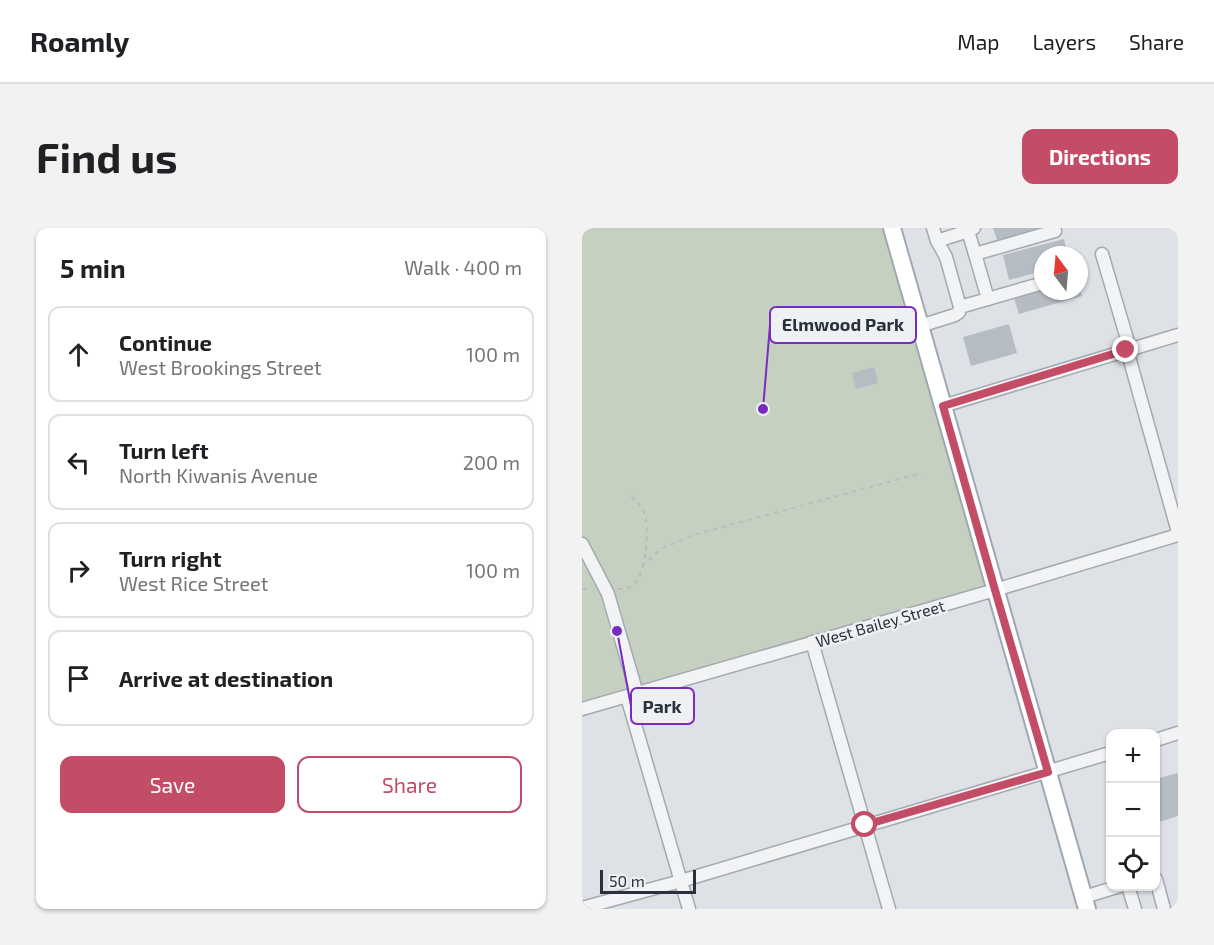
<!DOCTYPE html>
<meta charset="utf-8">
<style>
:root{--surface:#fff;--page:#f2f2f2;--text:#202124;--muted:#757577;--line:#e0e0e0;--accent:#c34c67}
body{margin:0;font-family:"Exo 2",sans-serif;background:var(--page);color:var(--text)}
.controls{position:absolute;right:18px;bottom:18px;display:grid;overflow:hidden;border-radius:12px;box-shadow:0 2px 4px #0004}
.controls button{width:54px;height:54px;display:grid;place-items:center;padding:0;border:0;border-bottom:2px solid var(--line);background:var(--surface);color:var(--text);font:30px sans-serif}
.compass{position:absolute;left:452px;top:18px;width:54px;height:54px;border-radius:50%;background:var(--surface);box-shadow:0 2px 4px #0004;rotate:344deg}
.scale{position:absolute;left:18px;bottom:15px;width:96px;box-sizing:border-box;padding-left:6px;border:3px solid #29313c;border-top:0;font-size:16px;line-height:21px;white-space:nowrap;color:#29313c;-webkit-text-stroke:4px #eef1f4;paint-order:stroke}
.stop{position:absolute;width:18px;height:18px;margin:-14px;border:4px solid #c34c67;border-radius:50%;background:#fff}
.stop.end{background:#c34c67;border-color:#fff;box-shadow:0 2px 6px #0008}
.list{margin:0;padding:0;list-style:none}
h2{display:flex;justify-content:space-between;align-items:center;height:78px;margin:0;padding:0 24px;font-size:26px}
h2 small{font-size:20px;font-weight:400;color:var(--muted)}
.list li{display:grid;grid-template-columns:39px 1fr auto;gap:18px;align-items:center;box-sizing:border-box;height:96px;margin:0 12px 12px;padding:0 12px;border:2px solid var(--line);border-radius:12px}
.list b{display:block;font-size:22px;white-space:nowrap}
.list p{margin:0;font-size:20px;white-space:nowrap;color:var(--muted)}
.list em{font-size:20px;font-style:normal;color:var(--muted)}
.actions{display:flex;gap:12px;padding:18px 24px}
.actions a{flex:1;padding:14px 0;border:2px solid var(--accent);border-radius:12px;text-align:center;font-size:21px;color:var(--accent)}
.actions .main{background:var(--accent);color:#fff}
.icon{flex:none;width:33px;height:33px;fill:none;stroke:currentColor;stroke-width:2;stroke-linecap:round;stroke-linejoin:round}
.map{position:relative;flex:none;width:596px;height:681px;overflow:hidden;border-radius:12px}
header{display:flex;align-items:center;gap:36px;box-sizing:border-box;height:84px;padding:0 30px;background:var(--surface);border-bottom:2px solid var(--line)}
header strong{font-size:28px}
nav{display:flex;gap:33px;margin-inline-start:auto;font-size:21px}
.intro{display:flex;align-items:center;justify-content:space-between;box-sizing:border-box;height:144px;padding:0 36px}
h1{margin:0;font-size:42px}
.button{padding:15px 27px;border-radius:12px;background:var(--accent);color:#fff;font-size:21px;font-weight:700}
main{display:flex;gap:36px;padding:0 36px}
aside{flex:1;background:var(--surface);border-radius:12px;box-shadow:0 2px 4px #0004}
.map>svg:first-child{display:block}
.green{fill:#c5d0c0}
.building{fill:#b6bcc3}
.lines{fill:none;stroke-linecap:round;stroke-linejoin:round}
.minor-casing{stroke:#a4a9b0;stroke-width:15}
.major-casing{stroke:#9fa8b1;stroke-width:20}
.path{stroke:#b9bdc1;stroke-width:2;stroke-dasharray:4.5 4.5;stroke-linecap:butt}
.minor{stroke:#f1f3f5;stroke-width:12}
.major{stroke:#fff;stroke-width:16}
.route{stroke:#c34c67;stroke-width:8}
.labels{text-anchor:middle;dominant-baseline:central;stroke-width:5;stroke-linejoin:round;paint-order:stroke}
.street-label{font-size:16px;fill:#29313c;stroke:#eef1f4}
.leader{fill:none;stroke:#7b2cbf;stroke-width:2}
.callout-dot{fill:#7b2cbf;stroke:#eef1f4;stroke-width:2}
.callout{fill:#eef1f4;stroke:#7b2cbf;stroke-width:2}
.callout-label{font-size:18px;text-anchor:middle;font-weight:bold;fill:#29313c}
</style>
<header>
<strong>Roamly</strong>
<nav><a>Map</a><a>Layers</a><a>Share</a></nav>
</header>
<div class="intro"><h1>Find us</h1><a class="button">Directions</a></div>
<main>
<aside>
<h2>5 min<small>Walk · 400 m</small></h2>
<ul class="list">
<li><svg class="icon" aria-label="ahead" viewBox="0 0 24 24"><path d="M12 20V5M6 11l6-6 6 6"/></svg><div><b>Continue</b><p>West Brookings Street</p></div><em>100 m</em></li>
<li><svg class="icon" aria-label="left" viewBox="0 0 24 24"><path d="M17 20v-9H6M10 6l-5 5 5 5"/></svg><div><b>Turn left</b><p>North Kiwanis Avenue</p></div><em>200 m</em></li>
<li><svg class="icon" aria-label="right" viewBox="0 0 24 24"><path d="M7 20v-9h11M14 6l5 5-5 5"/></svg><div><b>Turn right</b><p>West Rice Street</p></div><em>100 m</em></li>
<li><svg class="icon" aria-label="arrive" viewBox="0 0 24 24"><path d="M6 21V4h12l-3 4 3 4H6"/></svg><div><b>Arrive at destination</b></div></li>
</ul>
<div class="actions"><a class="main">Save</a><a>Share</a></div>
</aside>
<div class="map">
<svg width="596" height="681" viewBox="0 0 596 681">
<rect width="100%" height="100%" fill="#dee2e7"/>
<polygon class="green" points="0,0 309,0 413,362 0,483"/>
<g class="building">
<polygon points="411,0 455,0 455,1 415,12"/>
<polygon points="482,11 486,27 461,27 461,43 427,52 421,27"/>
<polygon points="461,61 461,63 498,63 500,68 437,86 432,70"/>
<polygon points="427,96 435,125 389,138 381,109"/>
<polygon points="292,139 296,155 274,161 270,145"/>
<polygon points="596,545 596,588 574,595 574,551"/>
</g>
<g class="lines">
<g class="minor-casing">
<g id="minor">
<polyline points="386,3 393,26"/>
<polyline points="355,13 386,3 392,0"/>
<polyline points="520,26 548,121"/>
<polyline points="406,71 393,26 473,3"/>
<polyline points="378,79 461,55"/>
<polyline points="338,98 373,87 377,84 378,79 364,29 355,13 351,0"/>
<polyline points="545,122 596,304"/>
<polyline points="361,178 596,107"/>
<polyline points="0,316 26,366 55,466"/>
<polyline points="230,414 307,681"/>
<polyline points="45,469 107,681"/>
<polyline points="0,481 413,362 596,307"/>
<polyline points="574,512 596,505"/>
<polyline points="574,651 582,681"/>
<polyline points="546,658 553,681"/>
<polyline points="502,669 538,658"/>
<polyline points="0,680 99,653 528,525"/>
</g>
</g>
<g class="major-casing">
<polyline id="major" points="310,0 505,681"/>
</g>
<g class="path">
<polyline points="60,338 79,321 111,307 340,245"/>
<polyline points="0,361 9,361"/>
<path d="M36 361C41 361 45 361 50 358 65 346 68 301 62 284 59 277 52 271 46 265"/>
</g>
<use href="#minor" class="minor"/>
<use href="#major" class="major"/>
</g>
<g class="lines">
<polyline class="route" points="283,597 466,544 413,362 361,178 544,122"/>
</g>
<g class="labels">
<g class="street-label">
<text transform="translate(298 395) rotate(-16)">West Bailey Street</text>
</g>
</g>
<path class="leader" d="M181 181L188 97M35 403L49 478"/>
<g class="callout-dot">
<circle cx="181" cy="181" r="6"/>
<circle cx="35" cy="403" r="6"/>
</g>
<g class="callout">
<rect x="188" y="79" width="146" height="36" rx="6"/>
<rect x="49" y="460" width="63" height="36" rx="6"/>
</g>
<g class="callout-label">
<text x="261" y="103">Elmwood Park</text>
<text x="80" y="485">Park</text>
</g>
</svg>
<div class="controls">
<button>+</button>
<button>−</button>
<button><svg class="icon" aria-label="locate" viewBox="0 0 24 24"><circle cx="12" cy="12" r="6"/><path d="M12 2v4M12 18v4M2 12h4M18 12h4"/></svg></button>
</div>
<svg class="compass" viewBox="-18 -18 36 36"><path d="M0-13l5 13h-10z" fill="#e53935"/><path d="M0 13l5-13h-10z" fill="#757577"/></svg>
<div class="scale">50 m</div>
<div class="stop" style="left:283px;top:597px"></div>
<div class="stop end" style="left:544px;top:122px"></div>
</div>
</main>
